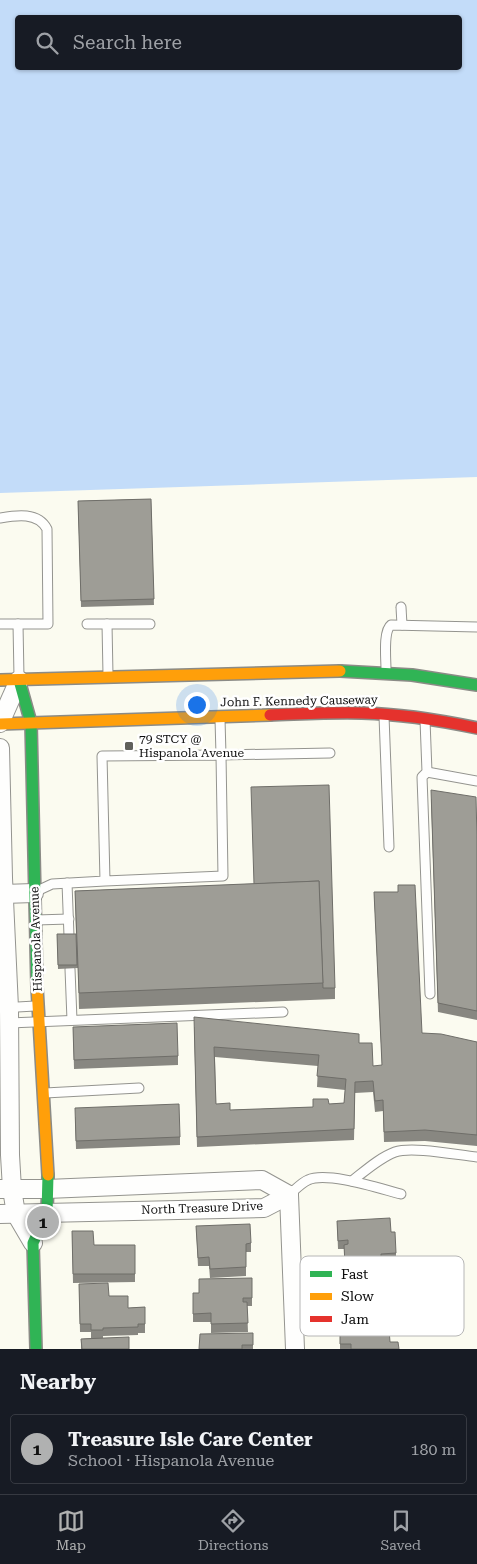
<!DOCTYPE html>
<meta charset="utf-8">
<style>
:root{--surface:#171b24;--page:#20242c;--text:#f1f3f6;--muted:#9ea1a6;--line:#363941;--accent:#b0b1b1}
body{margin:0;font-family:"Roboto Serif",serif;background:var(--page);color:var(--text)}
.you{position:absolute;left:196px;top:704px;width:18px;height:18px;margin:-12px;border:4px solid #fff;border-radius:50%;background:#1a73e8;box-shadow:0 0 0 8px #1a73e833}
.badge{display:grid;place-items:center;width:32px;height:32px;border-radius:50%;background:var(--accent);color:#111;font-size:16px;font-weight:700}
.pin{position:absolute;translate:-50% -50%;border:2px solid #fff;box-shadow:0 1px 5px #0006}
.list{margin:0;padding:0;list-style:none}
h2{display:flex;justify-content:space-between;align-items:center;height:65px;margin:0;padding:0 20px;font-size:21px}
h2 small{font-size:16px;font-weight:400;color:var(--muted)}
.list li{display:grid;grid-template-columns:32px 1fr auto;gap:15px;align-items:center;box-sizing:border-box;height:70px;margin:0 10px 10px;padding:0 10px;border:1px solid var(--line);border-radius:5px}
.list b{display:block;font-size:19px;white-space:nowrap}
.list p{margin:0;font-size:16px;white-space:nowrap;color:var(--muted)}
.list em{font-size:16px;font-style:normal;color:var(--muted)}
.icon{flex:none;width:28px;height:28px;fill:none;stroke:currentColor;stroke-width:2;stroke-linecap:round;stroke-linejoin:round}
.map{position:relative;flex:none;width:477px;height:1349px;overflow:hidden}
.search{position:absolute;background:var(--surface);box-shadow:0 1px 4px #0004;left:15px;right:15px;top:15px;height:55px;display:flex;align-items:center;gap:12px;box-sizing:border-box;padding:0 18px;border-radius:5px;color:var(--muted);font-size:19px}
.sheet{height:145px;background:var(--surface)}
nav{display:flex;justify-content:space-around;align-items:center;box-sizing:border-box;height:70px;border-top:1px solid var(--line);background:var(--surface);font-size:14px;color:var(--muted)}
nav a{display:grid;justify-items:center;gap:2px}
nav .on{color:var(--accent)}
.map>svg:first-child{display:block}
.water{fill:#c3dcf9;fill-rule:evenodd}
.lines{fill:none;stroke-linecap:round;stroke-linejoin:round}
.lane-casing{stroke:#94948f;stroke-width:11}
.street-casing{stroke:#94948f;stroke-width:20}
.fast-casing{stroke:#8b8b86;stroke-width:14}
.slow-casing{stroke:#8b8b86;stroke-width:14}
.jam-casing{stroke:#8b8b86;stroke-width:14}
.lane{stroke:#fefefd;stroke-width:9}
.street{stroke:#fefefd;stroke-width:18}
.fast{stroke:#30b455;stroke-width:11}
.slow{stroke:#ff9f0a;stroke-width:11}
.jam{stroke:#e5322d;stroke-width:11}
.wall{fill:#888781;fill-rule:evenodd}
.shaded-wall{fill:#6f6e69}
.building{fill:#9e9d96;stroke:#6f6e69;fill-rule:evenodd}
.poi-dot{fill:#60605c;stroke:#fff;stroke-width:2}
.labels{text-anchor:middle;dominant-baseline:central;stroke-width:5;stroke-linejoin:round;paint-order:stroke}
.street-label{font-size:12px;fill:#0d0d0d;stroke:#fff}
.poi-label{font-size:12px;fill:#0d0d0d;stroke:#fff;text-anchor:start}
.key{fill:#fff;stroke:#b6b6b6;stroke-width:1}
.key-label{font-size:14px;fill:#0d0d0d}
</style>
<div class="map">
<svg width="477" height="1349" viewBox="0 0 477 1349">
<rect width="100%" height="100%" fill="#fbfbf0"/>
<path class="water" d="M0 0H477V477L0 493ZM18 18H460V68H18Z"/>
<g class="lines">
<g class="lane-casing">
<g id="lane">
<path d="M0 518C17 515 38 512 47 529L48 624H0"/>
<polyline points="401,607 402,625"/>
<polyline points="18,624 19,677"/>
<polyline points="87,624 150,624"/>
<polyline points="107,624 108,675"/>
<path d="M386 669C386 659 383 631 391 625L477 627"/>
<polyline points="384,716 389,847"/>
<polyline points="220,719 221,755 330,753"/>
<polyline points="425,720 427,772 422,777 430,994"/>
<polyline points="427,772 477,781"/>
<polyline points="67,883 69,936"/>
<polyline points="37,891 52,884 105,881 102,756 221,755 223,876 105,881"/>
<polyline points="36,920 69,919"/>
<polyline points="70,969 72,1020"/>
<polyline points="0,1008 35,1006"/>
<polyline points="9,1023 283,1012"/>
<polyline points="45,1093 139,1088"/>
<path d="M352 1181C365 1171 379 1158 395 1152 412 1146 457 1155 477 1157"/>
<path d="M289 1195C295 1190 301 1183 308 1180 327 1171 381 1189 401 1194"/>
</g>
</g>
<g class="street-casing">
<g id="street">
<polyline points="0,723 19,680"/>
<polyline points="0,748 3,878 9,1008 10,1155 12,1189 16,1214 33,1243"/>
<polyline points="3,894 34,893"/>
<polyline points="0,1189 47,1189 262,1180 289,1195"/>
<polyline points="289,1195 295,1349"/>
<polyline points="0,1214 264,1208 289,1195"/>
</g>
</g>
<g class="fast-casing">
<g id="fast">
<polyline points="340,671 412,675 477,685"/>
<polyline points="19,680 31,723 37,987"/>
<polyline points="36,1349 33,1243 47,1213 48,1175"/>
</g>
</g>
<g class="slow-casing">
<g id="slow">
<polyline points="0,680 340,671"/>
<polyline points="0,724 270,715"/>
<polyline points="37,987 48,1175"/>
</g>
</g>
<g class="jam-casing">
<path id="jam" d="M270 715C301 714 332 712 362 713 401 714 439 720 477 728"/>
</g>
<use href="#lane" class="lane"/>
<use href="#street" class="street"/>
<use href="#fast" class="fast"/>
<use href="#slow" class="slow"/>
<use href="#jam" class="jam"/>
</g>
<g class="wall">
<polygon points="151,499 154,605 81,607 78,501"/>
<polygon points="431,799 477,839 477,1020 438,1012"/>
<polygon points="254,884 335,988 335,999 79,1009 78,968 58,969 57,934 76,934 75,891"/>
<path d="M374 892 422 1033 477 1042V1146L425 1141 384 1142 383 1111 375 1112 373 1092 355 1093 354 1140 197 1147 194 1027 359 1043 373 1066H382ZM215 1057 318 1066 317 1087 345 1090 344 1103 329 1104 313 1099V1107L230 1110 216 1104Z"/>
<polygon points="73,1027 178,1056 178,1065 74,1069"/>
<polygon points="75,1117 180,1137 180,1145 76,1149"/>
<polygon points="337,1221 396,1253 396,1261 381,1262 381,1272 345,1274 344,1249 338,1249"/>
<polygon points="196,1226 251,1243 251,1252 246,1252 246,1276 210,1278 209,1266 198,1266"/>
<polygon points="72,1231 94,1245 135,1245 135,1282 73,1283"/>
<polygon points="410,1273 411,1308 402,1308 402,1322 380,1322 379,1327 335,1328 335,1292 354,1294 363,1294 372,1291"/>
<polygon points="252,1278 252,1306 247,1306 248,1332 211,1333 211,1322 193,1322 193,1293 199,1293"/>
<polygon points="79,1284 109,1296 128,1308 145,1307 145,1333 138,1333 138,1335 103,1336 103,1338 129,1349 81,1349 81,1339 91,1338 91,1332 80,1332"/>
<polygon points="340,1330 390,1342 399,1349 340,1349"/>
<polygon points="253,1333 253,1349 199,1349"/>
</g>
<polygon class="shaded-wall" points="380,1314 380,1322 379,1327 379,1319"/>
<g class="building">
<polygon points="151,499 154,599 81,601 78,501"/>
<polygon points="329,785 335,988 323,988 319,881 254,884 251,787"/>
<polygon points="431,790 476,797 477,839 477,1011 438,1003"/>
<polygon points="319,881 323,983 79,993 75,891"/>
<path d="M398 885H415L422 1033 441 1034 477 1042V1135L425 1130 384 1132 383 1100 375 1101 373 1081 355 1082 354 1129 197 1137 194 1017 359 1034V1043H372L373 1066 382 1065 374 892H398ZM214 1047 319 1055 317 1076 346 1079 344 1103 329 1104 328 1099H313V1107L230 1110V1103L216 1104Z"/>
<polygon points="57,934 76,934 77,965 58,965"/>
<polygon points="177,1023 178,1056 74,1060 73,1027"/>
<polygon points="179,1104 180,1137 76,1141 75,1108"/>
<polygon points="390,1218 391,1232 395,1232 396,1253 381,1254 381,1263 345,1265 344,1245 348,1244 348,1240 338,1241 337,1221"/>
<polygon points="250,1224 251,1243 246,1244 246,1267 210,1269 209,1257 198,1258 196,1226"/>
<polygon points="72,1231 93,1231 94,1245 135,1245 135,1274 73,1274"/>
<polygon points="252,1278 252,1298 243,1298 243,1302 247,1302 248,1323 211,1324 211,1313 193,1314 193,1293 199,1293 199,1279"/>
<polygon points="108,1283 109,1296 128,1296 128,1308 145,1307 145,1324 138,1324 138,1327 103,1328 103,1330 91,1330 91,1324 80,1324 79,1284"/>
<polygon points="389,1329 390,1342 398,1342 399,1349 351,1349 351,1344 340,1344 340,1330"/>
<polygon points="253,1333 253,1345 242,1345 242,1349 199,1349 200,1334"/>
<polygon points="129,1337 129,1349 82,1349 81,1339"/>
</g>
<rect class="poi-dot" x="124" y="741" width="10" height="10" rx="2.5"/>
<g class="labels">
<g class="street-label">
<text transform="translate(299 701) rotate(-1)">John F. Kennedy Causeway</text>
<text transform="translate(36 939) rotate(-92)">Hispanola Avenue</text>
<text transform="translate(202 1208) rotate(-2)">North Treasure Drive</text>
</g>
<g class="poi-label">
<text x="139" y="739">79 STCY @<tspan x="139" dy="14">Hispanola Avenue</tspan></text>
</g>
</g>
<rect x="300" y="1256" width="164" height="80" rx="8" class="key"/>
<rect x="310" y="1271" width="22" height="6" fill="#30b455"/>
<rect x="310" y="1293" width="22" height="7" fill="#ff9f0a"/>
<rect x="310" y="1316" width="22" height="6" fill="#e5322d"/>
<g class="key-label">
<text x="341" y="1279">Fast</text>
<text x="341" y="1301">Slow</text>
<text x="341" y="1324">Jam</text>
</g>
</svg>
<div class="you"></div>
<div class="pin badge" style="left:43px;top:1222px">1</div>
<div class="search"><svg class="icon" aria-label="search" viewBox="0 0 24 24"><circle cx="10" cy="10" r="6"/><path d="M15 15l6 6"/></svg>Search here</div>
</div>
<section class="sheet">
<h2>Nearby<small></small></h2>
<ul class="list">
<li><span class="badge">1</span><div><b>Treasure Isle Care Center</b><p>School · Hispanola Avenue</p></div><em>180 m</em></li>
</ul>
</section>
<nav>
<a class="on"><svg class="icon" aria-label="map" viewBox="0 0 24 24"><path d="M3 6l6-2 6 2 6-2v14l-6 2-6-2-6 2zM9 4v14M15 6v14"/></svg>Map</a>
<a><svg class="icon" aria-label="directions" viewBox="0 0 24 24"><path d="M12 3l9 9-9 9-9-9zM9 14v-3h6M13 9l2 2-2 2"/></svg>Directions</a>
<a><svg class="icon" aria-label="saved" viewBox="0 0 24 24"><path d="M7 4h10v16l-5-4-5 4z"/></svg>Saved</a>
</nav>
